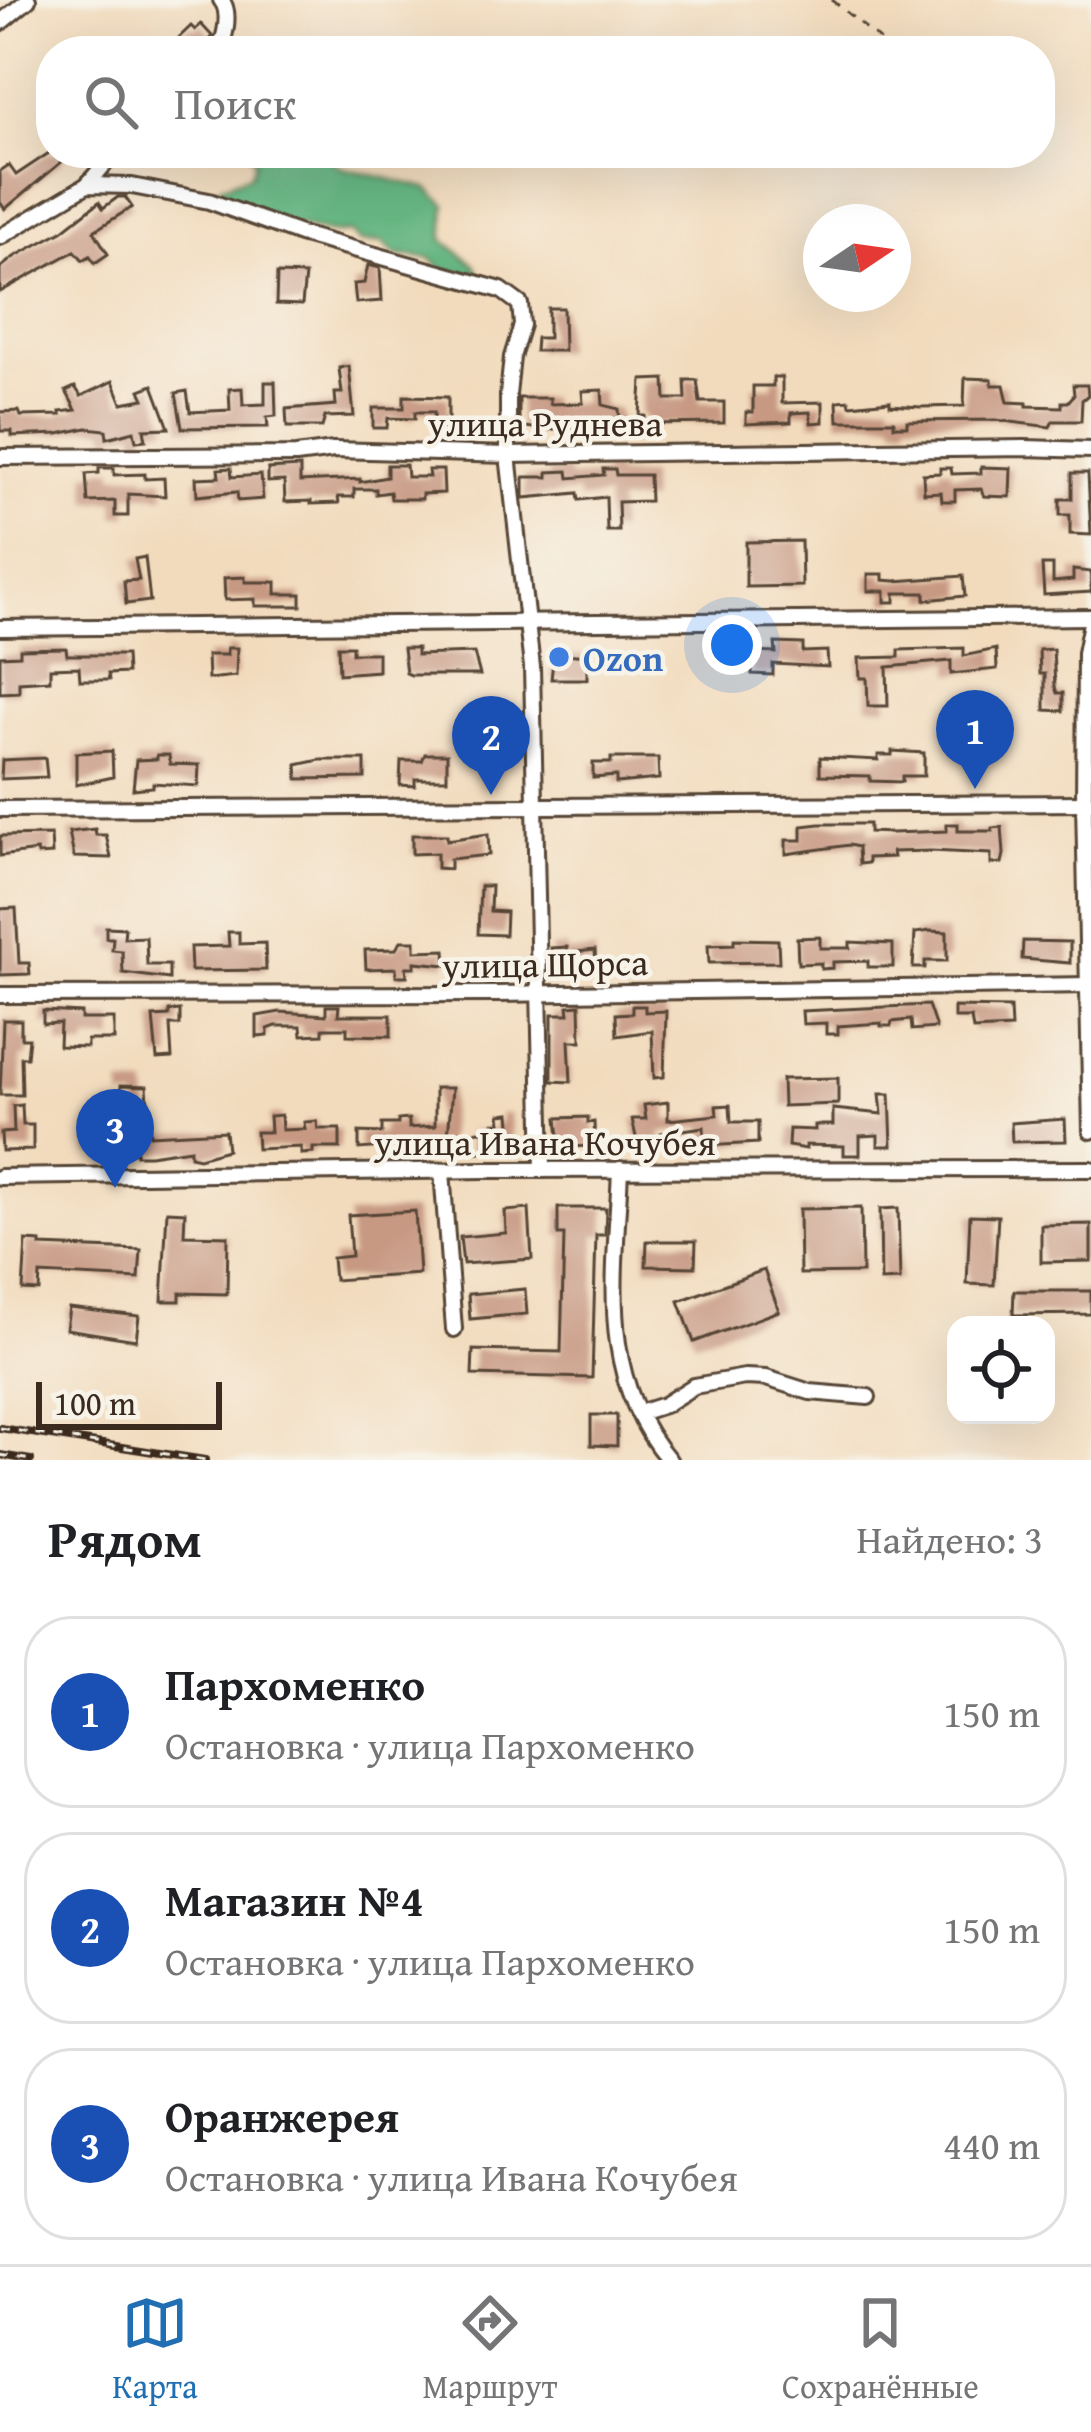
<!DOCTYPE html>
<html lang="ru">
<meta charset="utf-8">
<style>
:root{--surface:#fff;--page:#f2f2f2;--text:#202124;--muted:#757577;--line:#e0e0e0;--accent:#1f6fb2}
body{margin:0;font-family:"Gentium Book Plus",serif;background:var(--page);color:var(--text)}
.controls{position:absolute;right:36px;bottom:36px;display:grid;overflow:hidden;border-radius:24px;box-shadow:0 12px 48px #0002}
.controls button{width:108px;height:108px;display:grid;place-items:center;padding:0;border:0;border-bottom:3px solid var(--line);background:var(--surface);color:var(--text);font:60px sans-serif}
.compass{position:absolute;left:803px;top:204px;width:108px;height:108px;border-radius:50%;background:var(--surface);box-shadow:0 12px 48px #0002;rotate:77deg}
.scale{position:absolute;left:36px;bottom:30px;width:186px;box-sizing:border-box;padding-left:12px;border:6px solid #3b2a1e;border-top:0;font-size:33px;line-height:42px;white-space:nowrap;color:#3b2a1e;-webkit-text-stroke:9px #f7f3e8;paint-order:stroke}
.you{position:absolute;left:732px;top:645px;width:42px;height:42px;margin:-30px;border:9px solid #fff;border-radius:50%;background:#1a73e8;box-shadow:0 0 0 18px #1a73e833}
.badge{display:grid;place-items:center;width:78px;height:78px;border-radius:50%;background:var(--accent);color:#fff;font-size:39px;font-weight:700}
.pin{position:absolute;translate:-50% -99px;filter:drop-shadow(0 3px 6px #0008)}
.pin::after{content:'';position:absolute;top:63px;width:42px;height:36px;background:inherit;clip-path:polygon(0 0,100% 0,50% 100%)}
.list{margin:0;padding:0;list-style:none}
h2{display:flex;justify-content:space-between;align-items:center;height:156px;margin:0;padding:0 48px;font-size:51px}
h2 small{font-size:39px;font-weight:400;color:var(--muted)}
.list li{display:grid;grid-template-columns:78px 1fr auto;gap:36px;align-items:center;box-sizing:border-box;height:192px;margin:0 24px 24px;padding:0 24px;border:3px solid var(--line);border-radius:48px}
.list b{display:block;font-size:45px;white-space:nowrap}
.list p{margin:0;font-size:39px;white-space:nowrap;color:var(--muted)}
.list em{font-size:39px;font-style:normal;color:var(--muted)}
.icon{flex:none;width:66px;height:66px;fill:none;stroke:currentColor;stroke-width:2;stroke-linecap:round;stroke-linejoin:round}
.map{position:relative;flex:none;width:1091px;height:1460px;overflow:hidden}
.search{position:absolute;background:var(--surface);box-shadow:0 12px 48px #0002;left:36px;right:36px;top:36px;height:132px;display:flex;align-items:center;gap:30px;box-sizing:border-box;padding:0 42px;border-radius:48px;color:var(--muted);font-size:45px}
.sheet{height:804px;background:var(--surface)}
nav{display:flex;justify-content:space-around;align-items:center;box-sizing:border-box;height:168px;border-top:3px solid var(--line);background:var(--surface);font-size:33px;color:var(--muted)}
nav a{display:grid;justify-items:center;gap:6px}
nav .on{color:var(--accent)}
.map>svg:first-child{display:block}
.forest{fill:#66b682;stroke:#507050;stroke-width:3}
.building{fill:#c79983}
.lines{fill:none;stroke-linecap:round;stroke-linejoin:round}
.minor-casing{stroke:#564536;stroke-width:20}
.path{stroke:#564536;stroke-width:3;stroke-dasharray:9 9;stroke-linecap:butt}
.minor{stroke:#fff;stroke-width:14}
.rail-casing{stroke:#3b2a1e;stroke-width:8}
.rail{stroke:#f7f3e8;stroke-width:3;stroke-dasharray:9;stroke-linecap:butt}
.shop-dot{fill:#3f7fe0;stroke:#f7f3e8;stroke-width:4.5}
.labels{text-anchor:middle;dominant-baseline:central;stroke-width:9;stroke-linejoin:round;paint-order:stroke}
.street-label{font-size:36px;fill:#3b2a1e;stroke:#f7f3e8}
.shop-label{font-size:36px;font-weight:bold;fill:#366cbe;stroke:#f7f3e8;text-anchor:start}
</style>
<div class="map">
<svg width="1091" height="1460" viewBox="0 0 1091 1460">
<rect width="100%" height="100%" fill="#f7f3e8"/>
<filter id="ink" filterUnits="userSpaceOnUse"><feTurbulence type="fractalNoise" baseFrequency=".00833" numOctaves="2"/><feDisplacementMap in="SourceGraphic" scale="24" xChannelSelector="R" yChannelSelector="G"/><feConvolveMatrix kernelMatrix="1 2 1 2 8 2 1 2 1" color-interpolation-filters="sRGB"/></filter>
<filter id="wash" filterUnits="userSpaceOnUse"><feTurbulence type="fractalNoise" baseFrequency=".004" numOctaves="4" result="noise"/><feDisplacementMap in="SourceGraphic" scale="48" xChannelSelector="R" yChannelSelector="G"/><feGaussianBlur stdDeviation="2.7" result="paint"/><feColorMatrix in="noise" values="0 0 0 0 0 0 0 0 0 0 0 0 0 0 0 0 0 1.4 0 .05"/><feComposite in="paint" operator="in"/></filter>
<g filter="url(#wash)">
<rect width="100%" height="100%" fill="#f2dbbd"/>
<path class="forest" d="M249 153H332L329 156 339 167 427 188 446 205 443 240 476 266 478 274 443 270 430 258 396 255 382 242H360L350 232C319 239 252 208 218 196L217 188 251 174 255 161Z"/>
<g id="blocks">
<g class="building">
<polygon points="201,24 212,36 201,51 165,51 191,26 195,30"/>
<polygon points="49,153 59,153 64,160 5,209 0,202 0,171 9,165 16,175"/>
<polygon points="118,197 125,197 132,207 94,231 108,254 95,263 90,256 83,260 75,251 0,292 0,268 14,257 62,231 99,202 103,208"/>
<polygon points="368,265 380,268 382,301 356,303 354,284 364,283"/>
<polygon points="277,274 305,275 302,305 276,304"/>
<polygon points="548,308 563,308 564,351 535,351 536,338 548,338"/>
<polygon points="349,366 354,416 325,417 322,427 287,427 286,409 336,405 335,393 342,393 339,368"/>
<polygon points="773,377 782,377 782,403 823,402 823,422 811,423 810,412 791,413 791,422 746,424 746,412 753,412 753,386 773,386"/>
<polygon points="965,378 992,379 992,385 1004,385 1008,402 1027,403 1027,406 1062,407 1062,402 1068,402 1074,395 1073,385 1087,385 1088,395 1082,400 1081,421 1053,421 1050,427 996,420 907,421 907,426 894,426 894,421 838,421 837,401 849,400 850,405 890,401 890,405 921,407 964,406"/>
<polygon points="665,379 666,399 686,399 685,380 697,380 700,402 724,402 724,423 645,424 645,416 640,416 642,380"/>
<polygon points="113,381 122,403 144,399 140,390 153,385 169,428 144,429 146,440 136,441 134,431 107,438 106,430 87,428 58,434 12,436 12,431 0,431 0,412 19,411 21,416 61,415 60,412 76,410 66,391 75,387 81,396"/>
<polygon points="265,382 275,382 276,416 267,417 268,427 182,428 176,393 187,391 190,412 230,410 229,389 242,388 243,405 265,404"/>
<polygon points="602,390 603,405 619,409 620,425 546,430 519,426 519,398 550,398 550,404 583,403 582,391"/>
<polygon points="404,396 448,397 448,427 434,427 434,412 415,412 415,419 388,418 387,428 373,428 373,408 404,408"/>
<polygon points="387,465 406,465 407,477 429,477 428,470 443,470 444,493 422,494 422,499 391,499 390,492 376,494 376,489 354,489 354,497 338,497 339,503 311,504 311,501 285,502 284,481 268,482 268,469 300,467 300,482 360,479 360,482 387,477"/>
<polygon points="981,467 1011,468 1010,497 984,496 981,489 955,490 955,501 942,501 941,492 924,493 923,474 940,473 940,468 951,468 952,474 981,473"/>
<polygon points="99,468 114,468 114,475 145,474 145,479 164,478 165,496 128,494 128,516 115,516 115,501 88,502 86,474 99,473"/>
<polygon points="231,468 232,477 261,475 263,499 238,501 237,492 197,496 196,478 219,477 218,469"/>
<polygon points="603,469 615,469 616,475 649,475 650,501 618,502 619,531 607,531 606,497 579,500 578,493 524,498 524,477 548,477 548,472 568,471 569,478 604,475"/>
<polygon points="1072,473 1088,473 1091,535 1070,534 1070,515 1060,515 1060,499 1072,499"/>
<polygon points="801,541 802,586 746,587 746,542"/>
<polygon points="145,557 150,601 126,604 124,581 139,580 135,559"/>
<polygon points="1042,565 1053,565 1053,582 1073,580 1073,570 1091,572 1091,592 1044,595"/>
<polygon points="868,574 883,574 883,580 895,581 963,576 965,596 925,600 925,593 895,593 895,602 885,602 885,591 868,591"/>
<polygon points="245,577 245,582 276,582 276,594 301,594 301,606 255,606 255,599 225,600 224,578"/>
<polygon points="775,643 803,644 803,652 827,651 828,667 773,664 773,675 752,674 752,652 776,653"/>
<polygon points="338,646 352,646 352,653 378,653 378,671 339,674"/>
<polygon points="66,648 67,655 126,655 127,673 108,674 109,680 80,680 79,667 50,668 50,680 19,682 19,692 0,693 0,656 20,655 20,649"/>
<polygon points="227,648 237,648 236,676 208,679 207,655 227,655"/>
<polygon points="403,648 417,648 417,655 474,653 480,675 411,675 406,673"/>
<polygon points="964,648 964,656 996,649 997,669 951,674 951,661 887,667 888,706 868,706 867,678 860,678 859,658 899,657 899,650"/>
<polygon points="1053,649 1055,687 1057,693 1063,693 1063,711 1045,710 1045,674 1040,674 1039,650"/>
<polygon points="554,653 587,656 587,679 551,679"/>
<polygon points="112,751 113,777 76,785 76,753"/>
<polygon points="892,751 924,753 924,776 902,776 902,782 870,781 870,776 820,775 820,757 878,760 878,755 892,755"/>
<polygon points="425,754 447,754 447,779 415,779 415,786 400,785 401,761 422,761"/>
<polygon points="157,755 169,755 170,764 199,765 198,786 153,783 153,787 133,789 136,760 157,759"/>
<polygon points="45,758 47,777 1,779 2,760"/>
<polygon points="611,758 658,758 659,779 616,783 616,776 593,778 593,763 611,763"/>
<polygon points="320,760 365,760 365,778 298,779 297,765"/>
<polygon points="820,824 869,824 869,832 892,833 947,831 947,824 958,824 958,831 992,831 992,828 1002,827 1004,854 1002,863 991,864 991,854 931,851 892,852 893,857 868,858 868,863 859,864 858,847 849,845 786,854 786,840 802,840 802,826"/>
<polygon points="95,829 96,835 106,835 111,858 74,857 69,832"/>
<polygon points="488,834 489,855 450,859 450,869 437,868 437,853 412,854 412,835 447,835 447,840"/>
<polygon points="51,835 52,854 38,855 37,851 0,856 0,836"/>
<polygon points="480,886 491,886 490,911 506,912 505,935 478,934"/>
<polygon points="16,908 19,963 29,963 30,974 0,975 0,909"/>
<polygon points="106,927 125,928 124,938 146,937 147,965 169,965 169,979 123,973 122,951 112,950 113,938 106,938"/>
<polygon points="930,931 947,932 947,961 925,961 925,968 913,968 915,933"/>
<polygon points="228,932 239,932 239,944 265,943 266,970 191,971 190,947 229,946"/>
<polygon points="820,937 820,948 850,948 850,942 893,944 893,967 868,967 868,961 833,962 833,968 821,969 821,963 798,964 797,938"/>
<polygon points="734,939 778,940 779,962 709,963 708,945 734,944"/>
<polygon points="401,941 415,941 415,951 446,950 447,965 415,962 415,967 406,967 407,976 396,976 396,968 366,969 365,950 396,949"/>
<polygon points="1023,941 1070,942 1070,963 1022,959"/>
<polygon points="567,947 567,953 595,950 596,965 552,968 551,948"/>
<polygon points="580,1005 581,1041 569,1041 571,1082 552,1081 552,1014 569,1014 568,1006"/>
<polygon points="928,1005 936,1028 912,1030 911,1020 892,1022 891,1026 881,1026 881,1023 838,1026 838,1034 826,1034 826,1023 803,1024 802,1011"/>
<polygon points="326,1006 339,1006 338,1015 391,1015 391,1036 347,1035 347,1028 323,1028 323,1034 302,1035 301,1026 276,1026 268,1029 268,1036 257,1037 257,1016 280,1012 326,1015"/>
<polygon points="632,1006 645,1006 645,1012 666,1011 664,1077 654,1078 652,1031 617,1036 616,1014 632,1013"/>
<polygon points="954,1007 1010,1008 1011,1028 973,1030 971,1018 954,1018"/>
<polygon points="180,1010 180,1025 170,1025 172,1058 157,1059 153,1017 169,1016 169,1011"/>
<polygon points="43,1011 81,1013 81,1019 114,1019 114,1040 87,1040 87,1047 59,1046 60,1023 43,1024"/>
<polygon points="3,1020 21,1020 21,1038 29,1038 27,1057 21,1057 22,1095 0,1095"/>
<polygon points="838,1078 838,1104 783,1106 782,1079"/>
<polygon points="121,1085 147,1086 150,1135 225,1131 227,1150 199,1158 190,1156 190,1149 150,1155 136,1155 136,1151 112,1150 112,1156 90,1153 90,1128 97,1128 97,1121 137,1122 137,1099 121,1098"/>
<polygon points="435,1088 452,1088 447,1149 422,1149 422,1155 397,1156 397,1146 359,1149 359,1132 382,1133 382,1124 398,1124 398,1120 409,1119 409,1128 435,1126"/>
<polygon points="880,1094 890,1094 892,1146 878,1146 878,1135 860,1136 860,1155 844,1155 844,1146 806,1145 806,1149 788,1146 789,1129 815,1130 815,1125 833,1125 833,1109 882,1114"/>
<polygon points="668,1102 668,1120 717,1115 716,1106 730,1105 731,1122 758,1122 758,1143 705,1146 704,1127 661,1133 662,1147 638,1146 632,1119 646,1119 644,1105"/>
<polygon points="22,1105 23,1125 33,1125 33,1150 2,1151 1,1133 14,1132 13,1106"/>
<polygon points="510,1113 513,1148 471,1153 469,1132 495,1130 494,1123 501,1123 500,1114"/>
<polygon points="281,1115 282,1130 305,1129 304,1122 317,1121 318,1129 340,1129 340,1148 313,1148 313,1153 301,1154 301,1147 257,1149 256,1132 270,1132 269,1116"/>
<polygon points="588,1117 588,1123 594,1122 595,1146 560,1147 557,1118"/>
<polygon points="1065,1119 1066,1141 1012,1142 1011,1123"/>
<polygon points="558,1208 606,1208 605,1235 596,1235 592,1378 472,1375 473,1350 561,1352 564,1235 558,1235"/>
<polygon points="861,1208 862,1273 800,1274 799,1209"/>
<polygon points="898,1208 900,1280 881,1281 880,1209"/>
<polygon points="529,1209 532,1259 463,1264 460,1237 506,1233 505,1211"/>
<polygon points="167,1211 185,1212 184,1235 228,1236 227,1294 180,1293 180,1301 162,1301"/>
<polygon points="415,1211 419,1274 334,1280 332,1258 351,1256 348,1215"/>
<polygon points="970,1215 998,1216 994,1285 967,1284"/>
<polygon points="1091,1224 1091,1261 1041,1262 1041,1225"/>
<polygon points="26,1241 41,1242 41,1246 141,1250 139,1279 40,1274 39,1291 23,1290"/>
<polygon points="647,1241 696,1241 695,1267 646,1266"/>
<polygon points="764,1270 779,1311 694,1342 679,1301"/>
<polygon points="525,1289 527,1314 470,1319 468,1294"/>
<polygon points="1014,1291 1091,1291 1091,1314 1013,1315"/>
<polygon points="69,1308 139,1316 136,1340 66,1329"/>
<polygon points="591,1415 617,1415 617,1446 591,1445"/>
</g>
</g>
</g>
<g filter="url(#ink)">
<use href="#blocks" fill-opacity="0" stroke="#564536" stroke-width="3"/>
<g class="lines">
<g class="minor-casing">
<g id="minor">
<polyline points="0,23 28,0"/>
<path d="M217 51C226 39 231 11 221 0"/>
<polyline points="87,185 114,153"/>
<polyline points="0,237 87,185 132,186 209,201 300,234 501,290 520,304 522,325 512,357 508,395 508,455 532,667 543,1170"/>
<polyline points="0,457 296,455 334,450 508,455 1025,448 1091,450"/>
<polyline points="1091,623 1085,653 1084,803 1091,1131"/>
<polyline points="0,628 1091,617"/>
<polyline points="0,809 1091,803"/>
<polyline points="0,995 498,994 1091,985"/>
<path d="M620 1169C616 1272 596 1375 669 1460"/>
<polyline points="442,1171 454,1329"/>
<polyline points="0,1177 486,1170 1091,1169"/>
<polyline points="639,1413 664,1405 694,1386 745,1377 766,1378 810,1392 868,1397"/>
</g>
</g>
<polyline class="path" points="832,0 893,51"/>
<use href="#minor" class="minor"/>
<g class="rail-casing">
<g id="rail">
<polyline points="0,1428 205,1460"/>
<polyline points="0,1455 31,1460"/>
</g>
</g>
<use href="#rail" class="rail"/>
</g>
</g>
<circle class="shop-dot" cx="559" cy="657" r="12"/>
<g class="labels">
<g class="street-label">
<text x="545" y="422">улица Руднева</text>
<text transform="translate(545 963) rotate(-1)">улица Щорса</text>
<text x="545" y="1141">улица Ивана Кочубея</text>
</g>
<g class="shop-label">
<text x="583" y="657">Ozon</text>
</g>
</g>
</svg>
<div class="controls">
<button><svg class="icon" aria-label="locate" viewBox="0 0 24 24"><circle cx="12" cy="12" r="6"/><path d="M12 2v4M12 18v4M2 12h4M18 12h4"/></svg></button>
</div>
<svg class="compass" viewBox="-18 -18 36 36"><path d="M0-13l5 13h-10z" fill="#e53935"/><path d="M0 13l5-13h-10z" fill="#757577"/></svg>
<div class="scale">100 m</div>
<div class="you"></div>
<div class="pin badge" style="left:975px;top:789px;background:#1a4fb4">1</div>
<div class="pin badge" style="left:491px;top:795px;background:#1a4fb4">2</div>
<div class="pin badge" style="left:115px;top:1188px;background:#1a4fb4">3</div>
<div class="search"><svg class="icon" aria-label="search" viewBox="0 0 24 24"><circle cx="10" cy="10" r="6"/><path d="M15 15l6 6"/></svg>Поиск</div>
</div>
<section class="sheet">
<h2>Рядом<small>Найдено: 3</small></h2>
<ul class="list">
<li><span class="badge" style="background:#1a4fb4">1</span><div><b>Пархоменко</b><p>Остановка · улица Пархоменко</p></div><em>150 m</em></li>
<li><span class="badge" style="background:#1a4fb4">2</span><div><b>Магазин №4</b><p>Остановка · улица Пархоменко</p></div><em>150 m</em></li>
<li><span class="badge" style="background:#1a4fb4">3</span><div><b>Оранжерея</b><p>Остановка · улица Ивана Кочубея</p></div><em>440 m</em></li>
</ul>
</section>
<nav>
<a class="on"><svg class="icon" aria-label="map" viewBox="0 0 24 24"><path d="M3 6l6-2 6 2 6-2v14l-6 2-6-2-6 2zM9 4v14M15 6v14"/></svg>Карта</a>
<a><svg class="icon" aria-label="directions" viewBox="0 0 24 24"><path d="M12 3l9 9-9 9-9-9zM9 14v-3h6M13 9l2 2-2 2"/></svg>Маршрут</a>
<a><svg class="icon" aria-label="saved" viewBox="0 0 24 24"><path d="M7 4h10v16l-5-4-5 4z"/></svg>Сохранённые</a>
</nav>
